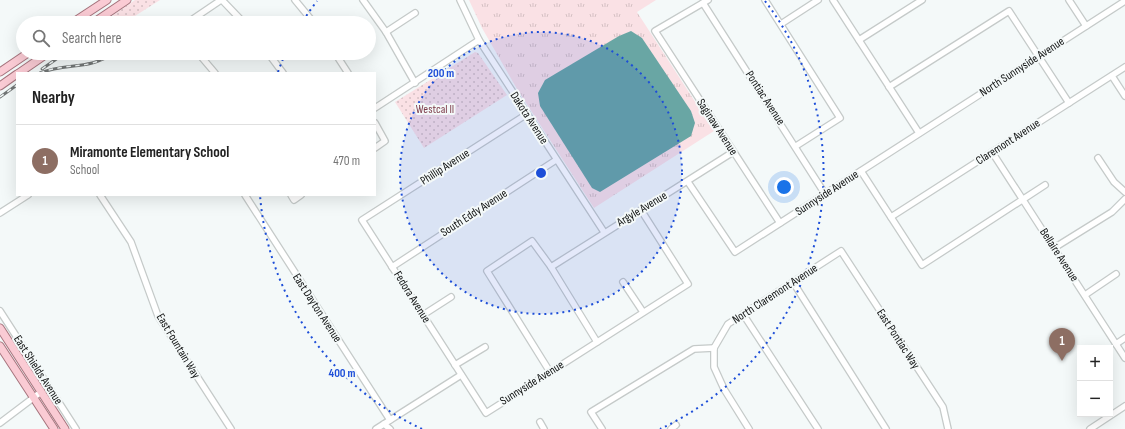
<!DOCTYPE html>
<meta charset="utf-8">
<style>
:root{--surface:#fff;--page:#f6f6f6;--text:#222;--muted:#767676;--line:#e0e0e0;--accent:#111827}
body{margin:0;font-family:"Sofia Sans Condensed",sans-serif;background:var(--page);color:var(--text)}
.controls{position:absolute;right:12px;bottom:12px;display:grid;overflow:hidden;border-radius:0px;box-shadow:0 4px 16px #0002}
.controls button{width:36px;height:36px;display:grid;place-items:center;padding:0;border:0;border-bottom:1px solid var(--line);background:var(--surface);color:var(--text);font:20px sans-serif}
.you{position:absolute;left:784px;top:187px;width:14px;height:14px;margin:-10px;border:3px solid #fff;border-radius:50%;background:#1a73e8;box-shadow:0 0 0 6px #1a73e833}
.badge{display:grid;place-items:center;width:26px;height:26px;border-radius:50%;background:var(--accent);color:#fff;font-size:13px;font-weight:700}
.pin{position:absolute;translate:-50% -33px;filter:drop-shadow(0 1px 2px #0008)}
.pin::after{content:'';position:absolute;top:21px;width:14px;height:12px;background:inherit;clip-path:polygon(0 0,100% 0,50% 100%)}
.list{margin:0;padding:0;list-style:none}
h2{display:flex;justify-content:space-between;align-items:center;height:52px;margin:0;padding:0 16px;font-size:17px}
h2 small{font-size:13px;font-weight:400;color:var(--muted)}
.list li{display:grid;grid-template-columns:26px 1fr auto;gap:12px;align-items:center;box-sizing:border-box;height:72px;padding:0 16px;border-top:1px solid var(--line)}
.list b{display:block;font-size:15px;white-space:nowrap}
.list p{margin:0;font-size:13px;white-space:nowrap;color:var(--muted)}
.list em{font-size:13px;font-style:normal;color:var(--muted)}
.icon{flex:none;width:22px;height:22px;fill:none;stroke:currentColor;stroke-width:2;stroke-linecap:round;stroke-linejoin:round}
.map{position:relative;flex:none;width:1125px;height:429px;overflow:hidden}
.search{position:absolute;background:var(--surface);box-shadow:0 4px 16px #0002;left:16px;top:16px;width:360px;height:44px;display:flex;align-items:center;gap:10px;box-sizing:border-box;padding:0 14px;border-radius:22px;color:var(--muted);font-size:15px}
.panel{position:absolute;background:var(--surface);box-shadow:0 4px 16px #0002;left:16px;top:72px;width:360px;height:124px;border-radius:0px}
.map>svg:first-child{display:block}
.grass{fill:url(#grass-tufts)}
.park{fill:url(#park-dots)}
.water{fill:#69a6a4}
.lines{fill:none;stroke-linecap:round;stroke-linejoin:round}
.minor-casing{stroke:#c5cac9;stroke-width:8}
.major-casing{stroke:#a6747d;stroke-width:9}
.minor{stroke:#fff;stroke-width:5.5}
.major{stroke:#facbd4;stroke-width:7}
.rail-casing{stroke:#737777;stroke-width:3}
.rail{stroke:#f4f9f9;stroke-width:1.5;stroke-dasharray:4.5;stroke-linecap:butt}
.ring{fill:none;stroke:#1d4ed8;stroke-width:2;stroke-dasharray:2 4}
.labels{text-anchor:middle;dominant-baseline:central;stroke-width:4;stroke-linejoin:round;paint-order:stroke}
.street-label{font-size:12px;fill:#101212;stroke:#f4f9f9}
.park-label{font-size:12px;fill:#7d3b49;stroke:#f4f9f9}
.centre{fill:#1d4ed8;stroke:#f4f9f9;stroke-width:2}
.ring-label{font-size:12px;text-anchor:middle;font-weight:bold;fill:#1d4ed8;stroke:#f4f9f9;stroke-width:4;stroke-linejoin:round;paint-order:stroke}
</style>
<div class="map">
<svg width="1125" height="429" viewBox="0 0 1125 429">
<defs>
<pattern id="grass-tufts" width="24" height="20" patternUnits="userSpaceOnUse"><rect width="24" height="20" fill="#fae1e5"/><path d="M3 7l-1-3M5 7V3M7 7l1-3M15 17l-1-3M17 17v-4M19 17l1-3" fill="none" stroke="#d5c0c3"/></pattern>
<pattern id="park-dots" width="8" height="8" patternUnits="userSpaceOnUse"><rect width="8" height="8" fill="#fae1e5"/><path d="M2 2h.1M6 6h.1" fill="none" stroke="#d5c0c3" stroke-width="1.8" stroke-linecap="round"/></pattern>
</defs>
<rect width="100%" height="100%" fill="#f4f9f9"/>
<polygon class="grass" points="469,0 656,0 637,12 714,131 594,208 517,89 482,28"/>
<g class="park">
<polygon points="135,0 160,0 124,23 119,23 113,15"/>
<polygon points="475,52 478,53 507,95 424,148 395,102"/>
</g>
<polygon class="water" points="631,31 642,38 691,111 695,123 691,136 600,192 592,188 540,106 538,93 545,80 619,36"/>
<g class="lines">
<g class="minor-casing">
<g id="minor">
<polyline points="222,0 244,23"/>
<polyline points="295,0 314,23"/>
<polyline points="363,0 386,32 415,83"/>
<polyline points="460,0 479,40 604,232"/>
<polyline points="708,0 655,31 780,223"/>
<polyline points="765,0 840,118 796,146"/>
<polyline points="833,0 919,133"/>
<polyline points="1069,0 1086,26"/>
<polyline points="703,3 825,194"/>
<polyline points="187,23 221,0"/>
<polyline points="781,24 818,0"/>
<polyline points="386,32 415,13"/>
<polyline points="859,40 922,0"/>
<polyline points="198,53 215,73"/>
<polyline points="268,53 283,73"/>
<polyline points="335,53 348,73"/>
<polyline points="1112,76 1125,96"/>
<polyline points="889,87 1009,11 1069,103"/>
<polyline points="375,108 479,40"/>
<polyline points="527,114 362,220 486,413 688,284 641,210"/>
<polyline points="375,123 385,141 375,148"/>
<polyline points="992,152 1125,358"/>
<polyline points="1098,158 1114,182 1125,192"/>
<polyline points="861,171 922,265 1045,185"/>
<polyline points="688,182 735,252 1125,1"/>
<polyline points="100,195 131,242 158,316 231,429"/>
<polyline points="245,195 390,420"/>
<polyline points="291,195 294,200 301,195"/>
<polyline points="0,213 28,195"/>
<polyline points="891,217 1125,67"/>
<polyline points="1054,248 1112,212 1125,199"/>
<polyline points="392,267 556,160"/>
<polyline points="551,267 733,152"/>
<polyline points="623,282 643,312"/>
<polyline points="793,282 886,429"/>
<polyline points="1085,295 1116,274"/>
<polyline points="0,311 76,429"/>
<polyline points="743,314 818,429"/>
<polyline points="423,315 451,297"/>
<polyline points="1116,344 1125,338"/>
<polyline points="714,348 728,324 841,251 943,407 948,429"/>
<polyline points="714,348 714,367 724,389 749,429"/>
<polyline points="455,365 485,347"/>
<polyline points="550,372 487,271 532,241 551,267 597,342"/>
<polyline points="540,422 544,429"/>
<polyline points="0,423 41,392"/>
<polyline points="384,424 390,429"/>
<polyline points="376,429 461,375"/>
<polyline points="602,429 591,412 694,349 714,348"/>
<polyline points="671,429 676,425"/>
<polyline points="1090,429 1125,406"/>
</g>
</g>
<g class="major-casing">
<g id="major">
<polyline points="72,23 107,0"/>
<polyline points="93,23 127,0"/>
<polyline points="0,72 28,53"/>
<polyline points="19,73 48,53"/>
<polyline points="0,86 17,74"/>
<polyline points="0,328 65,429"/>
<polyline points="0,346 54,429"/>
</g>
</g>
<use href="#minor" class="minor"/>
<use href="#major" class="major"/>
<g class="rail-casing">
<g id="rail">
<polyline points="109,23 112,21"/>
<polyline points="42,69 65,53"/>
<path d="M40 73C68 62 87 71 114 53"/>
<polyline points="0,97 17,85"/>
</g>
</g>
<use href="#rail" class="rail"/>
</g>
<circle cx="541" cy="173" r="141" fill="#1d4ed8" fill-opacity=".12"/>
<g class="ring">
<circle cx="541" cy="173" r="141"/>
<path d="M422 429A282 282 0 0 1 260 195M278 72A282 282 0 0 1 285 54M303 21A282 282 0 0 1 317 1M765 1A282 282 0 0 1 660 429"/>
</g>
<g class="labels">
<g class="street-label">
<text transform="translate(1022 67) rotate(-33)">North Sunnyside Avenue</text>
<text transform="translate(765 98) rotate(57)">Pontiac Avenue</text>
<text transform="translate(529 118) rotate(57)">Dakota Avenue</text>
<text transform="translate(717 127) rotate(57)">Saginaw Avenue</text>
<text transform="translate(1008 142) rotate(-33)">Claremont Avenue</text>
<text transform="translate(445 167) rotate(-33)">Phillip Avenue</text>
<text transform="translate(827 193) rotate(-33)">Sunnyside Avenue</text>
<text transform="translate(642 209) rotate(-31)">Argyle Avenue</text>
<text transform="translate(474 213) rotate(-33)">South Eddy Avenue</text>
<text transform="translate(1059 255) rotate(57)">Bellaire Avenue</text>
<text transform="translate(775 294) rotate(-33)">North Claremont Avenue</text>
<text transform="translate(412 297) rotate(58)">Fedora Avenue</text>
<text transform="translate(317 308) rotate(57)">East Dayton Avenue</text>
<text transform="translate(898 339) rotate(57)">East Pontiac Way</text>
<text transform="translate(178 346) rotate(59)">East Fountain Way</text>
<text transform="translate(38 370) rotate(57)">East Shields Avenue</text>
<text transform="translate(532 383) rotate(-32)">Sunnyside Avenue</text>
</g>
<g class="park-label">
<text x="435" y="109">Westcal II</text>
</g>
</g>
<circle cx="541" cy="173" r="6" class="centre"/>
<g class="ring-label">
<text x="441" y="77">200 m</text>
<text x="342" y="377">400 m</text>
</g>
</svg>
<div class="controls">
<button>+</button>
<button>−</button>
</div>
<div class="you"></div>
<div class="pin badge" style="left:1062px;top:361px;background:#8d6e63">1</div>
<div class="search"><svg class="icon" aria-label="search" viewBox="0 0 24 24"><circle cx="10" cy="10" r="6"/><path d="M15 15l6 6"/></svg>Search here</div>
<section class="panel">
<h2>Nearby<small></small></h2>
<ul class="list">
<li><span class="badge" style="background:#8d6e63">1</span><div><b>Miramonte Elementary School</b><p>School</p></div><em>470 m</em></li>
</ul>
</section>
</div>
